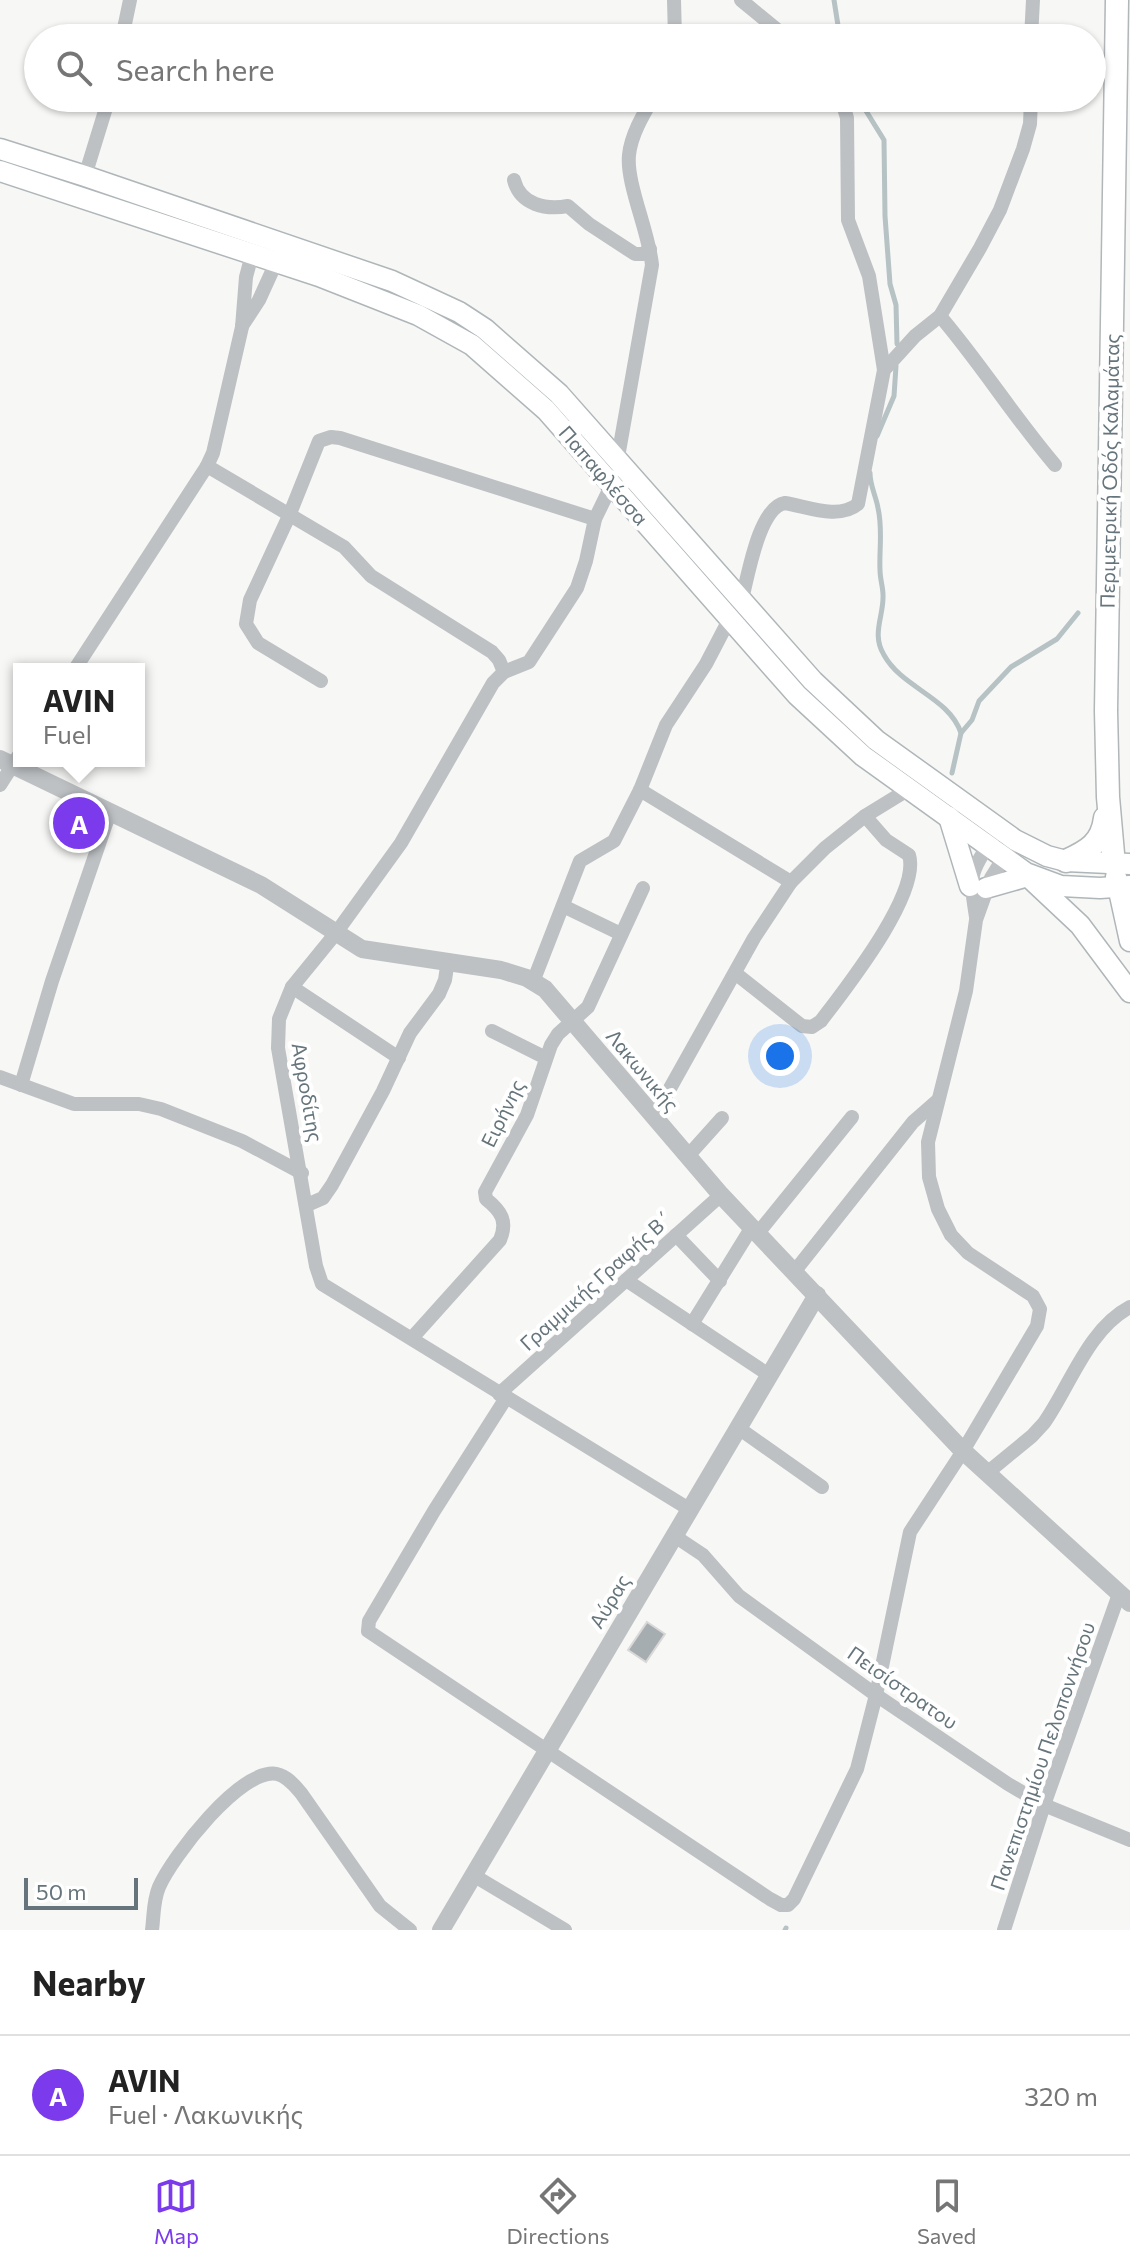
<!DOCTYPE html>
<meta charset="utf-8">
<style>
:root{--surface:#fff;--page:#f6f6f6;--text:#222;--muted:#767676;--line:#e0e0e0;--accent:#7c3aed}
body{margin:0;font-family:Commissioner,sans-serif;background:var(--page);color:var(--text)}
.scale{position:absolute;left:24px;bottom:20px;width:114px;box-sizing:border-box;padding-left:8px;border:4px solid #66757c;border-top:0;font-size:22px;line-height:28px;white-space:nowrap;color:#66757c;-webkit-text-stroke:6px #fff;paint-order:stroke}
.you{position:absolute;left:780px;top:1056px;width:28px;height:28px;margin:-20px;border:6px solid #fff;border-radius:50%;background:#1a73e8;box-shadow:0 0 0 12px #1a73e833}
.badge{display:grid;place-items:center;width:52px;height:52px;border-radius:50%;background:var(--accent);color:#fff;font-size:26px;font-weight:700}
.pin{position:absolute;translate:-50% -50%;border:4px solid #fff;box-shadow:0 2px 8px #0006}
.popup{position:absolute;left:13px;top:663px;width:132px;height:104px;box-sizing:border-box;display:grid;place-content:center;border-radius:0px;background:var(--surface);filter:drop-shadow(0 2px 6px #0005);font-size:26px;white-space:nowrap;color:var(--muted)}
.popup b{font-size:30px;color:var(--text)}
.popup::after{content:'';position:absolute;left:50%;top:100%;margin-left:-16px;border:16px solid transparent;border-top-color:var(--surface)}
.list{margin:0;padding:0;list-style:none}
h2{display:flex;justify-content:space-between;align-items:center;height:104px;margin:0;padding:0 32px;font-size:34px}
h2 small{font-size:26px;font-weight:400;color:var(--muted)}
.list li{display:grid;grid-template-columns:52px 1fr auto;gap:24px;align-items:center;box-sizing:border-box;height:120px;padding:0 32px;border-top:2px solid var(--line)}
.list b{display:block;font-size:30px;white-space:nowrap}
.list p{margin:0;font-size:26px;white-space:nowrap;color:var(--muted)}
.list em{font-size:26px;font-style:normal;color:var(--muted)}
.icon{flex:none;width:44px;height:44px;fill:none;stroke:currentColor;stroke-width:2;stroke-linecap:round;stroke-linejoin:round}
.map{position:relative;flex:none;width:1130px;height:1930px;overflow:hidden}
.search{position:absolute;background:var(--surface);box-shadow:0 2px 6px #0004;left:24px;right:24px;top:24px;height:88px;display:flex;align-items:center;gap:20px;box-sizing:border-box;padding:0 28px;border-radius:44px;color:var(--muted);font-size:30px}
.sheet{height:224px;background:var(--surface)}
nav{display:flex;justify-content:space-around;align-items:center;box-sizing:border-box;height:112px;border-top:2px solid var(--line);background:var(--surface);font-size:22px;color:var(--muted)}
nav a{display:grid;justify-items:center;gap:4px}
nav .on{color:var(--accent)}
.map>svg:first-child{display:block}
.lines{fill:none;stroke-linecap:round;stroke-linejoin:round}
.stream{stroke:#b6c2c4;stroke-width:5}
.building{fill:#a5adb1;stroke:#d9d8d7;stroke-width:2}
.secondary-casing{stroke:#afb6b9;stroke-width:23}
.primary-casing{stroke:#b1b6b8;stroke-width:25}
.minor{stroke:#bdc1c4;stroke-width:14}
.tertiary{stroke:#bdc1c4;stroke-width:18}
.secondary{stroke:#fff;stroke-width:20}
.primary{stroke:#fff;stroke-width:22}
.labels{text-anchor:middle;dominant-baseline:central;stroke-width:8;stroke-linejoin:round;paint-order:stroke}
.street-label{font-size:20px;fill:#66757c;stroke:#fff}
</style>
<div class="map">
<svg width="1130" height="1930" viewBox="0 0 1130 1930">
<rect width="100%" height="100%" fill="#f7f7f5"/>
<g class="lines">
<g class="stream">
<polyline points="834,0 840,38"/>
<polyline points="858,98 884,140 885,216 890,284 896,305 897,344"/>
<polyline points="877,436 894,396 896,366"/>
<path d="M870 473C870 486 876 496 878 508 883 530 879 549 880 570 880 579 883 587 883 595 884 616 871 634 884 655 902 688 949 697 961 733"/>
<polyline points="952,773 961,733 972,720 979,701 1011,667 1057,639 1078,613"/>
<polyline points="785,1930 786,1928"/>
</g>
</g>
<g class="building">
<polygon points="70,806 97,819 92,834 64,821"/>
<polygon points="647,1622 665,1634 646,1662 628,1650"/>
</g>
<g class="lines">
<g class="secondary-casing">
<g id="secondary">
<polyline points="0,149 85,176 392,281 459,312 485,329 559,394 813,681 876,740 1015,840 1047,856 1066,861 1130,864"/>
<polyline points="0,171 319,276 418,315 472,345 546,410 797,695 863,756 1026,873 1061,886 1100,888 1130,886"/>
<polyline points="949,817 970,886"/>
<polyline points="1116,877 1130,941"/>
<polyline points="1031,879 1080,925 1130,992"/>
<polyline points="986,888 1028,876"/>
</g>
</g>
<g class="primary-casing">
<g id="primary">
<path d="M1066 861C1088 851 1102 843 1105 818"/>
<polyline points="1114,865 1108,797 1106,711 1117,0"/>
</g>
</g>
<g class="minor">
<polyline points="674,0 675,38"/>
<polyline points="741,0 787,38"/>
<polyline points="122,38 130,0"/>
<polyline points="1031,38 1033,0"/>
<polyline points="841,98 847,118 848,220 869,276 884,370"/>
<polyline points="85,176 109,98"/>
<path d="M514 180C520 205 546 210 568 206L589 224 635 254H643L650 249"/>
<path d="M940 316C981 364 1014 417 1055 465"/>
<polyline points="242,326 259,300 279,256"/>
<path d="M618 457 652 265C649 232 626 183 629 155 631 135 643 115 653 98"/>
<polyline points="207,466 344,547 371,576 492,652 499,660 504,672"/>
<polyline points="612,484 595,519 586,561 577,588 529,662 504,672 493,683 401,843 336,933 292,987 279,1019 278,1048 316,1266 322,1284 689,1509"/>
<path d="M742 599C748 576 759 507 785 503 808 507 839 520 858 504L884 370 915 336 940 316 980 248 1000 210 1023 149 1030 124 1031 98"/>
<polyline points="75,669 207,466 213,453 242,327 246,277 254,247"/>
<polyline points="321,681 258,643 246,624 250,600 289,516 319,441 331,437 340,438 595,519"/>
<polyline points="0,785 19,755"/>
<polyline points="640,790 791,882"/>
<polyline points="563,906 621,934"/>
<path d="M976 917C970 878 968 874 992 840"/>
<path d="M735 973 802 1026 812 1027 821 1021C845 989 921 894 909 855L886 840 865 816"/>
<polyline points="533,982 580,861 614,841 640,790 666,725 706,664 730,618"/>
<polyline points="292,987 399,1058"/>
<polyline points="492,1031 546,1058"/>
<polyline points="0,1077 74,1104 139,1104 161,1109 242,1141 302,1173"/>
<polyline points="21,1085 52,981 110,812"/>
<polyline points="654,1117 754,938 791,882 825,848 865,816 909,789"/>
<polyline points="687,1157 722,1118"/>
<polyline points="307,1205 323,1198 332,1185 383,1091 410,1033 439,994 445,980 448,960"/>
<polyline points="758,1233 852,1117"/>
<polyline points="676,1235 720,1281"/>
<polyline points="794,1272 913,1122 937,1101"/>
<polyline points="626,1280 769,1375"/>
<polyline points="692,1324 752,1227"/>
<path d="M412 1338 500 1240C508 1221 501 1211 486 1199L485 1192 527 1115 551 1045 558 1034 588 1007 643 888"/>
<polyline points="499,1394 721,1195"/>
<polyline points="506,1398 434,1511 369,1621 368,1631 770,1899 781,1905 788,1905 794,1899 857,1769 876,1695 910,1532 963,1451 1037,1326 1040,1309 1033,1296 968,1253 951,1235 938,1209 929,1177 928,1142 966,991 976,920 991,878 1015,840"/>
<polyline points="737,1427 822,1487"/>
<path d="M987 1473 1032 1436 1044 1423C1070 1386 1088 1329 1130 1307"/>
<polyline points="673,1535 703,1555 739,1596 876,1695 1008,1784 1044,1805 1130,1840"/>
<polyline points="473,1875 565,1930"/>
<path d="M152 1930C154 1915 153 1901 159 1887 172 1857 241 1767 277 1774 287 1776 295 1786 301 1793L380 1906 410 1930"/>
<polyline points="1004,1930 1044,1805 1119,1594"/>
</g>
<g class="tertiary">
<polyline points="0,759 261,885 362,949 501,970 527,978 545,989 721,1195 963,1451 1130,1603"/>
<polyline points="441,1930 817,1295"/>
</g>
<use href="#secondary" class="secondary"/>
<use href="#primary" class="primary"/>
</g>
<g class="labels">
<g class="street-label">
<text transform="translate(1109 471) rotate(-89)">Περιμετρική Οδός Καλαμάτας</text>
<text transform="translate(604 475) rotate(49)">Παπαφλέσσα</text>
<text transform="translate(643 1070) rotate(50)">Λακωνικής</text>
<text transform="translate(308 1092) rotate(80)">Αφροδίτης</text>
<text transform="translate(502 1113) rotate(-64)">Ειρήνης</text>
<text transform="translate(596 1280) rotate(-42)">Γραμμικής Γραφής Β΄</text>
<text transform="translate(609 1601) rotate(-59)">Αύρας</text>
<text transform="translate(903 1687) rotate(35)">Πεισίστρατου</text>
<text transform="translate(1042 1756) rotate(-71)">Πανεπιστημίου Πελοποννήσου</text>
</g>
</g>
</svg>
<div class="scale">50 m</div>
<div class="you"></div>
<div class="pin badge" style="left:79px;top:823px">A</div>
<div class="popup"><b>AVIN</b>Fuel</div>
<div class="search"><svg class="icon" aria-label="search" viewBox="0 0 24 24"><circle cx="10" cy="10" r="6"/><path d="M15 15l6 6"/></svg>Search here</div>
</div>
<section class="sheet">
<h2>Nearby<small></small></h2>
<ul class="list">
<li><span class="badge">A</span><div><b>AVIN</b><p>Fuel · Λακωνικής</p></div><em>320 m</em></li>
</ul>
</section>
<nav>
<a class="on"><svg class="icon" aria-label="map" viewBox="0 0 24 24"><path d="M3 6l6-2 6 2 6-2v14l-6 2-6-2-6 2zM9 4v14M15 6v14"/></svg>Map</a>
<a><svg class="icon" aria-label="directions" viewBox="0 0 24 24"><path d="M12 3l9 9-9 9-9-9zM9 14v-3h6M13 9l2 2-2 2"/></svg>Directions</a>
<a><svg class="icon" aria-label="saved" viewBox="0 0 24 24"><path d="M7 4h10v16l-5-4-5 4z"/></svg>Saved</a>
</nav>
